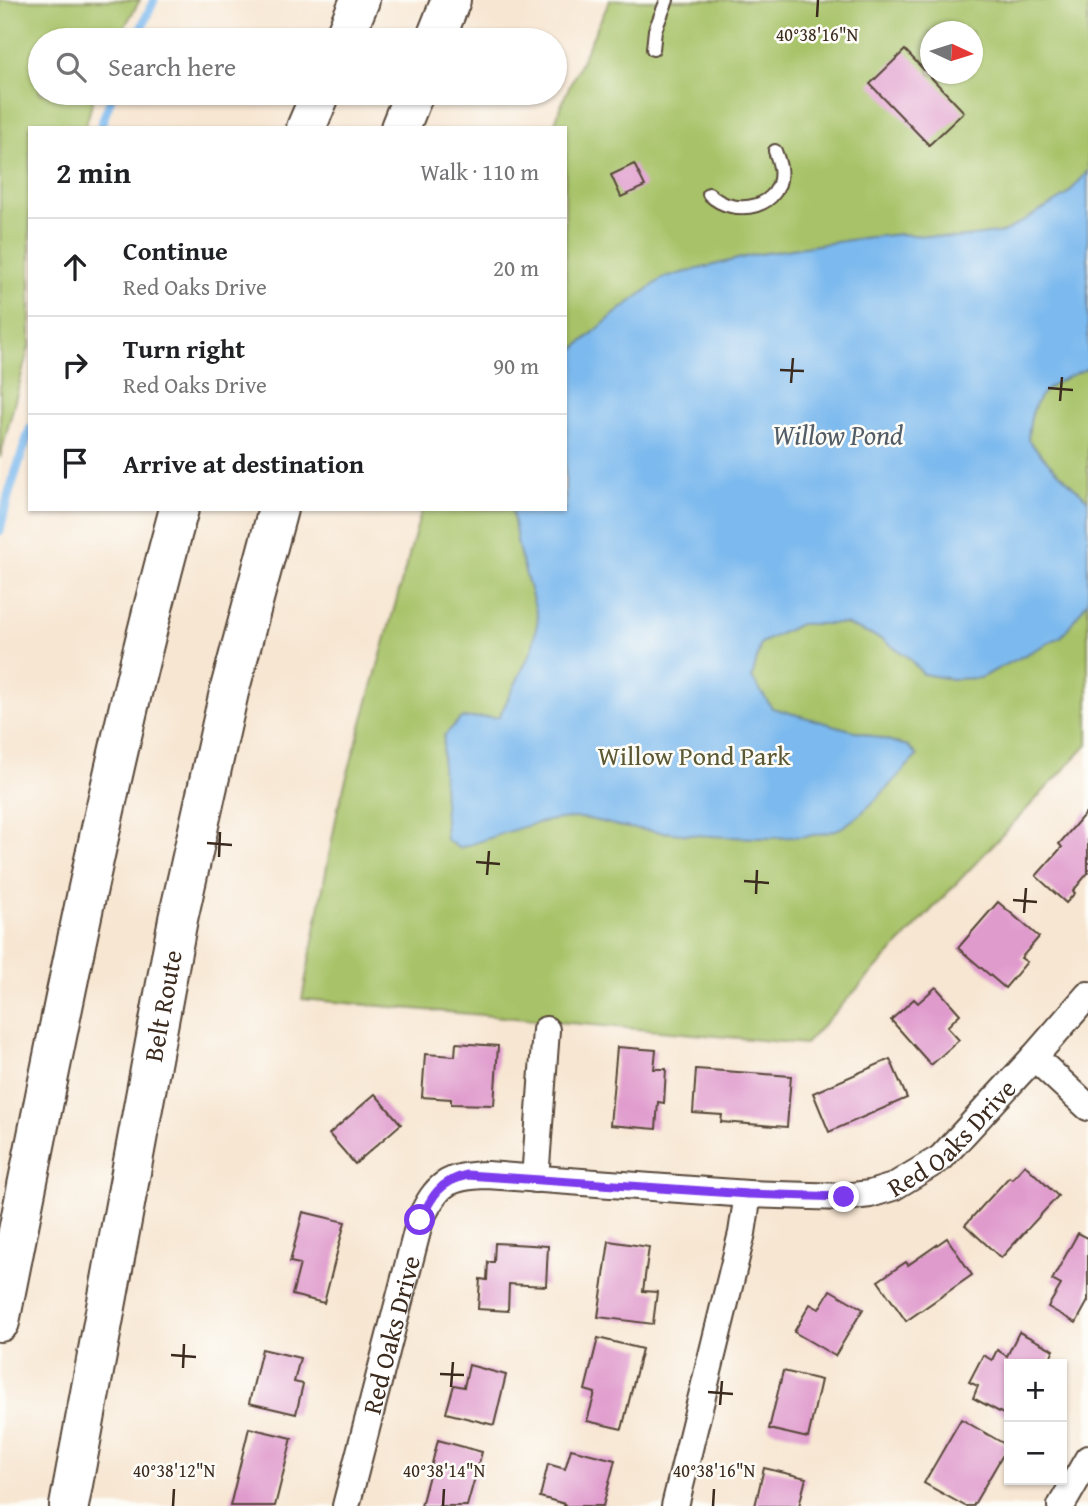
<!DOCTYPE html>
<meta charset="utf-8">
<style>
:root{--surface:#fff;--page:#f6f6f6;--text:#202124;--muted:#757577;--line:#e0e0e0}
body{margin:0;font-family:"Gentium Book Plus",serif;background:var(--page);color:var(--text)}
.controls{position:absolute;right:21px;bottom:21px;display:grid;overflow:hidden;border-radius:0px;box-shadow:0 2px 5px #0004}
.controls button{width:63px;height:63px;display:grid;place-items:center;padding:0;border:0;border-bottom:2px solid var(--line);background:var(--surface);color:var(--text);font:35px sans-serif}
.compass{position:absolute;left:920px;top:21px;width:63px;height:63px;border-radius:50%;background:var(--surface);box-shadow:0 2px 5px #0004;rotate:94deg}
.stop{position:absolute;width:21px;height:21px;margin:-16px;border:5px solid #7c3aed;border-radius:50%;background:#fff}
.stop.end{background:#7c3aed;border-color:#fff;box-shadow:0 2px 7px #0008}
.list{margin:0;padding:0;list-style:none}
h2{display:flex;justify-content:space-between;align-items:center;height:91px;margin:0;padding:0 28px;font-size:30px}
h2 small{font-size:23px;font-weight:400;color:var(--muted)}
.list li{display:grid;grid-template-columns:46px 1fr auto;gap:21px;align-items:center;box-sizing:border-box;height:98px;padding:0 28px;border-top:2px solid var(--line)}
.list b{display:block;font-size:26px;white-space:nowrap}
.list p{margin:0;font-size:23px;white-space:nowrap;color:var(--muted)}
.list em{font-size:23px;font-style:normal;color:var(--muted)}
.icon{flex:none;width:38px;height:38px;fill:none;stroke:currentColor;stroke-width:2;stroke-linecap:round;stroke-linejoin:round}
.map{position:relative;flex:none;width:1088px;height:1506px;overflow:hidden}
.search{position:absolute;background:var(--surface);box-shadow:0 2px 5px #0004;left:28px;top:28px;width:539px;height:77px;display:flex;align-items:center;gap:18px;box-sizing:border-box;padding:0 24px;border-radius:38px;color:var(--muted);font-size:26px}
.panel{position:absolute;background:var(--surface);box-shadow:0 2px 5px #0004;left:28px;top:126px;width:539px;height:385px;border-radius:0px}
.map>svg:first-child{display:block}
.green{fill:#a7c268;stroke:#717643;stroke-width:2;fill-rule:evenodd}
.water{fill:#7bb9ee;stroke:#5b7286;stroke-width:2}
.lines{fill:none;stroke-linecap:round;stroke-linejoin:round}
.stream{stroke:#7bb9ee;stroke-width:9}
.building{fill:#e09bcd}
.lane-casing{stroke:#574639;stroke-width:16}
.street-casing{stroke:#574639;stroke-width:30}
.highway-casing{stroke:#574639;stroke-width:42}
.lane{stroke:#fff;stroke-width:12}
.street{stroke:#fff;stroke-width:26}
.highway{stroke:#fff;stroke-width:38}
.route{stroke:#7c3aed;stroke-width:9}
.ticks{fill:none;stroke:#3b2a1e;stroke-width:2.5}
.labels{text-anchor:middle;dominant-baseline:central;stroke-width:5;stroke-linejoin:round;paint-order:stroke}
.park-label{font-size:26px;fill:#5b5834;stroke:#fdfcf7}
.street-label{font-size:26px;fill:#3b2a1e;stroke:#fdfcf7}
.water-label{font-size:28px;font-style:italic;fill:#515c67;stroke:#fdfcf7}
.ticks-label{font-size:18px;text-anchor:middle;fill:#3b2a1e;stroke:#fdfcf7;stroke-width:5;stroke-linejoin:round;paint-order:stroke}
</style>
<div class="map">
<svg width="1088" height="1506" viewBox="0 0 1088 1506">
<rect width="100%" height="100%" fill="#fdfcf7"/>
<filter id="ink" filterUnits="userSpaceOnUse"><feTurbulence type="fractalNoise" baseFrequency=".0143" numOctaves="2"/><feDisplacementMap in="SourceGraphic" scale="14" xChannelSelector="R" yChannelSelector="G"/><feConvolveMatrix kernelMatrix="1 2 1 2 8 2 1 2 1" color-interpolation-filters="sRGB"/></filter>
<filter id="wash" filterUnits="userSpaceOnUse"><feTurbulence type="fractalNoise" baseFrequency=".00686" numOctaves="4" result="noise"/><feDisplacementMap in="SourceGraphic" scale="28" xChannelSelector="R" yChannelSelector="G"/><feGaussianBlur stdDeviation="1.57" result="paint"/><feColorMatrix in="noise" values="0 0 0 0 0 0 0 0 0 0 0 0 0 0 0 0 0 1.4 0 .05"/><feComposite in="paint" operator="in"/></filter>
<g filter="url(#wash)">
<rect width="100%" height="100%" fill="#f7e6d2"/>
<g class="green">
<polygon points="0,0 140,0 117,40 40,40 40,93 95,93 85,128 30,128 30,343 0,458"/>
<path d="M610 0H1088V744L805 1044 302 999 338 808 422 509H565V128H553L565 96ZM930 32H972V74H930Z"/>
</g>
<path class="water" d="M1088 171V368C1047 386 1031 391 1028 440L1049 463 1088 500V601L1062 636 980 678 951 679 923 674 908 657 881 639 845 624H800L761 643 752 678 772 708 908 746 917 756C894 779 872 808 844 826 811 848 671 834 629 828 612 826 594 818 577 818 536 818 497 837 459 848L446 840 442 764 444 736 461 718 499 717 532 650 538 618 518 547 512 509H565V357L616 313 663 278 753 255 862 238 900 234 956 238 1004 232 1067 195Z"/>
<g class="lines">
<g class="stream">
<polyline points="136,40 154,0"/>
<polyline points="100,128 113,93"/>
<polyline points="0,531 8,496 30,429"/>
</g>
</g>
<g id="blocks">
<g class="building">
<polygon points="905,50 964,112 929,145 870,84"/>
<polygon points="634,164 645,186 621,197 611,175"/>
<polygon points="1088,810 1088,873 1073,891 1075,893 1066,903 1036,876 1062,847 1059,844"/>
<polygon points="998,902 1039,937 1021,958 1027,962 1005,988 958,948"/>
<polygon points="936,987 960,1014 947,1027 959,1040 931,1065 891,1020 914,999 918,1003"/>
<polygon points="456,1043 498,1046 494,1105 451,1104 451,1099 422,1097 425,1054 455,1056"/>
<polygon points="617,1047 656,1050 654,1069 666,1069 664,1103 658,1102 656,1129 610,1125"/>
<polygon points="890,1059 907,1098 829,1132 813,1093"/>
<polygon points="696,1069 791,1076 787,1127 721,1122 722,1115 693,1113"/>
<polygon points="375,1094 401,1124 355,1164 329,1134"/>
<polygon points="1025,1165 1058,1196 1001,1258 965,1225 1009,1177 1012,1179"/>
<polygon points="303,1212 345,1222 324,1303 292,1295 300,1264 290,1262"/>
<polygon points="1078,1233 1088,1238 1088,1301 1076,1323 1048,1307 1061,1285 1052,1280"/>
<polygon points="947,1238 972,1275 906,1321 878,1281 906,1262 908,1265"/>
<polygon points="609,1241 649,1247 643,1291 657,1292 653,1324 598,1317"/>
<polygon points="495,1243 548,1246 546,1286 509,1284 508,1311 478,1309 480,1279 487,1280 488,1262 494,1262"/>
<polygon points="830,1290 863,1309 835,1356 794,1332 810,1304 819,1309"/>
<polygon points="1019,1332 1054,1350 1047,1364 1009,1364 1009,1417 973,1398 978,1386 969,1382 983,1355 992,1360 997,1350 1007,1356"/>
<polygon points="598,1338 642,1349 622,1429 587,1421 595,1393 585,1390"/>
<polygon points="262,1349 300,1358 294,1382 303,1384 296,1414 249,1403"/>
<polygon points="469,1365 506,1375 494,1425 446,1413 454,1385 464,1387"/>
<polygon points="783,1371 821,1380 808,1438 769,1429"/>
<polygon points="961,1419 1008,1446 973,1506 965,1506 924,1483"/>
<polygon points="249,1428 292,1438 275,1506 230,1506"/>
<polygon points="438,1440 482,1452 467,1506 421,1506"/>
<polygon points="571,1449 615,1460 603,1506 564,1506 565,1504 540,1497 548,1464 565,1469"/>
<polygon points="764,1468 806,1478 799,1506 755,1506"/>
</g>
</g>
</g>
<g filter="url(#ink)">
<use href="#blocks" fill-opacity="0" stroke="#574639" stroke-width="2"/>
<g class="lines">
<g class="lane-casing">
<g id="lane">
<polyline points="653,49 655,30 667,0"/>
<path d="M709 194C734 219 786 208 780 167 779 162 777 156 775 151"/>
</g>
</g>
<g class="street-casing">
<g id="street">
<polyline points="1034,1057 1088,1107"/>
<polyline points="535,1179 546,1030"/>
<path id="s1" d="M346 1506 420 1220C437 1184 447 1176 487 1175L748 1194 844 1197 870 1194 893 1187 941 1158 1034 1057 1088 995"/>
<polyline points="675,1506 742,1233 748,1194"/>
<polyline points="1061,1506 1088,1459"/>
</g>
</g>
<g class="highway-casing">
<g id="highway">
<polyline points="343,40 360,0"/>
<polyline points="435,40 451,0"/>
<polyline points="306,128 321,93"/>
<polyline points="400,128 414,93"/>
<path d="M0 1322C54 1050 106 777 179 509"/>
<path id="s2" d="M69 1506 178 919 229 692 278 509"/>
</g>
</g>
<use href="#lane" class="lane"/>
<use href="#street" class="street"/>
<use href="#highway" class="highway"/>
</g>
</g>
<g class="lines" filter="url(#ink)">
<path class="route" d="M420 1220C432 1196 440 1181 467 1175L748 1194 844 1197"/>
</g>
<path class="ticks" d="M817 17 818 0M780 370 804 371M791 383 793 358M1048 388 1073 390M1060 401 1062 377M207 843 232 845M219 857 220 832M476 862 500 864M487 875 489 851M744 881 769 883M756 894 757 870M1013 900 1037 902M1024 913 1026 888M171 1355 196 1357M183 1368 184 1344M440 1374 464 1375M451 1387 453 1362M708 1392 733 1394M720 1405 722 1381M173 1506 174 1489M443 1506 444 1489M713 1506 714 1489"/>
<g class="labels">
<g class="park-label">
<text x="694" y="755">Willow Pond Park</text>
</g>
<g class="street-label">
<text stroke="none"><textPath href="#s2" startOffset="509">Belt Route</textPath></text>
<text stroke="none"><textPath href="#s1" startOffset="868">Red Oaks Drive</textPath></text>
<text stroke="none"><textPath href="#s1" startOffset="177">Red Oaks Drive</textPath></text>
</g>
<g class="water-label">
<text x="838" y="434">Willow Pond</text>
</g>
</g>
<g class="ticks-label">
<text x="817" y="41">40°38'16"N</text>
<text x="174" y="1477">40°38'12"N</text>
<text x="444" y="1477">40°38'14"N</text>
<text x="714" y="1477">40°38'16"N</text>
</g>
</svg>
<div class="controls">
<button>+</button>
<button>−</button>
</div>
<svg class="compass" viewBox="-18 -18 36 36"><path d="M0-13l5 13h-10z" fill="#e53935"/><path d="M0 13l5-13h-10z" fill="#757577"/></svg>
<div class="stop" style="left:420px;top:1220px"></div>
<div class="stop end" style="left:844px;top:1197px"></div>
<div class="search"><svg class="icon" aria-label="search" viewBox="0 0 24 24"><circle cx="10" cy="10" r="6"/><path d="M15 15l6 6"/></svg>Search here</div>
<section class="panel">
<h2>2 min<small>Walk · 110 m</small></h2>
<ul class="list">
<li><svg class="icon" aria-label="ahead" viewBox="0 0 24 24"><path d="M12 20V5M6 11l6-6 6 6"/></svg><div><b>Continue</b><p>Red Oaks Drive</p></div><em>20 m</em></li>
<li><svg class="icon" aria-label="right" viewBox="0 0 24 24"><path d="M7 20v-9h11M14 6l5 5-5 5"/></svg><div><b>Turn right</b><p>Red Oaks Drive</p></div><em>90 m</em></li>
<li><svg class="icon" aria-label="arrive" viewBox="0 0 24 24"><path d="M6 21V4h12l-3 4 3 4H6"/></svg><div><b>Arrive at destination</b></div></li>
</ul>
</section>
</div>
